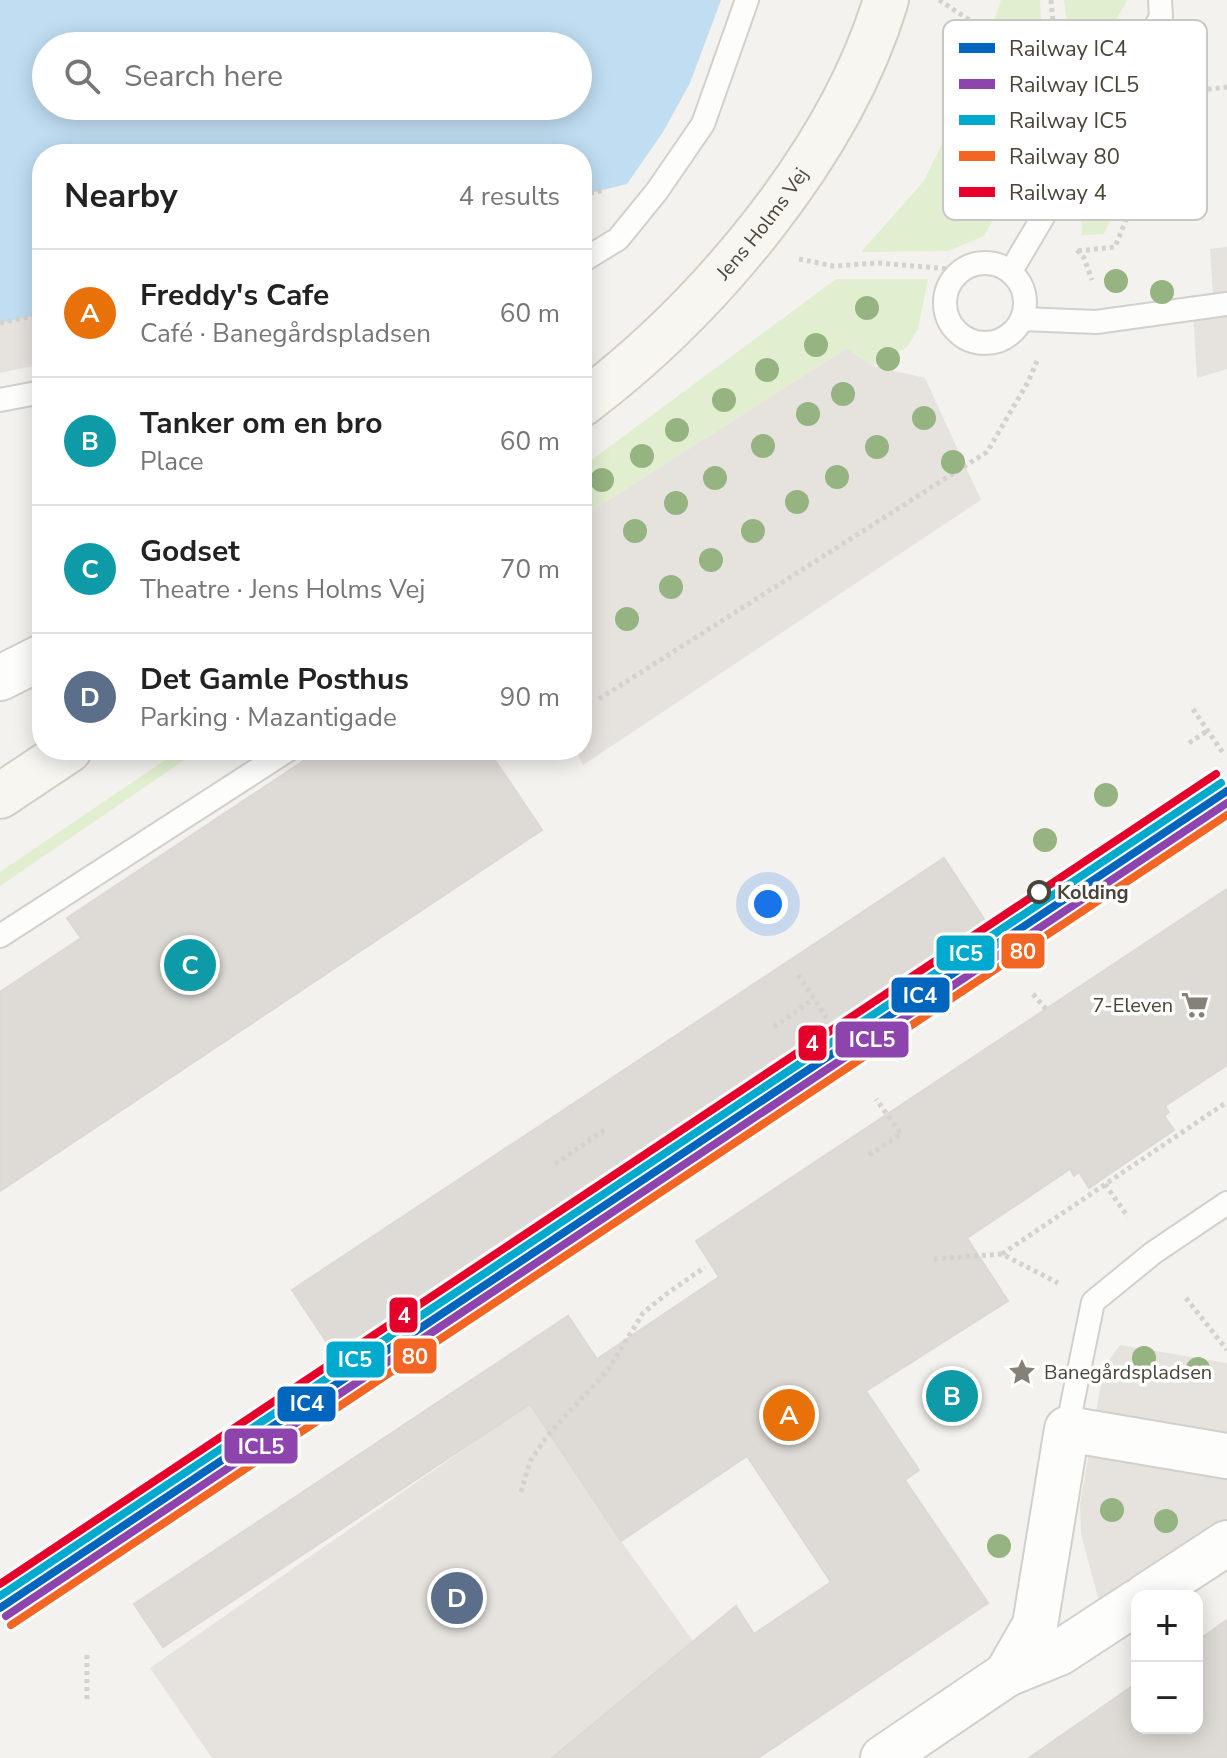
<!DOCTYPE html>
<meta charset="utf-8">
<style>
:root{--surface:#fff;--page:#f6f6f6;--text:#222;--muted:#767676;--line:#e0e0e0;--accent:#111827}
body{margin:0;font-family:"Nunito Sans",sans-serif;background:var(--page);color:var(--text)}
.controls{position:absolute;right:24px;bottom:24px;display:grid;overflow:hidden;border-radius:16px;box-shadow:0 4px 20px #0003}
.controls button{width:72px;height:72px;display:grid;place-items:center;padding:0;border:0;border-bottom:2px solid var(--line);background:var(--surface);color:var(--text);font:40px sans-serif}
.you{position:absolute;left:768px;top:904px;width:28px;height:28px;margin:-20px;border:6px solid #fff;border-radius:50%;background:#1a73e8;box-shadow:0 0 0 12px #1a73e833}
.badge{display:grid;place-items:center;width:52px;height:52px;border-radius:50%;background:var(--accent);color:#fff;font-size:26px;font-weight:700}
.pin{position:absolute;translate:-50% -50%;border:4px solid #fff;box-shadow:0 2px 8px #0006}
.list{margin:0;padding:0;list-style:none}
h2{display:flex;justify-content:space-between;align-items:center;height:104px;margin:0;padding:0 32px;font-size:34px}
h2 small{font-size:26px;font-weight:400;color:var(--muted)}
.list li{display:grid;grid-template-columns:52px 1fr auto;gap:24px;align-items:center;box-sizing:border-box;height:128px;padding:0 32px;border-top:2px solid var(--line)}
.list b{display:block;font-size:30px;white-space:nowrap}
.list p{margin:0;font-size:26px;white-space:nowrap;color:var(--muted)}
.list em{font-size:26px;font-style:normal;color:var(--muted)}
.icon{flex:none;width:44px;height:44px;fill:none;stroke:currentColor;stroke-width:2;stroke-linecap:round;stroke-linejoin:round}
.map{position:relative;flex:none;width:1227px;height:1758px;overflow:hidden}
.search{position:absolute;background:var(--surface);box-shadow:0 4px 20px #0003;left:32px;top:32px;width:560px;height:88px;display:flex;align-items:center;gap:20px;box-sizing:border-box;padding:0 28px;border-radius:44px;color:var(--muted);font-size:30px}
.panel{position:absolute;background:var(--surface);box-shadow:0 4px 20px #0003;left:32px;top:144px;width:560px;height:616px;border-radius:32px}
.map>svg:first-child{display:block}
.green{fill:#e1eecf}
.parking{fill:#e6e3df}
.water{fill:#c0ddf1;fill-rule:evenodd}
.building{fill:#dedbd6;stroke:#dcd9d4;stroke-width:2}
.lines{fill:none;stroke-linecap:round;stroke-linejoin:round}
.service-casing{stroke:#d2d0cb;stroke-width:26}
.minor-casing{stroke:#d2d0cb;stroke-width:48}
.secondary-casing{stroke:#d3cfc5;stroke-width:48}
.path{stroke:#d3d2cc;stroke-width:5;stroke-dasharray:4 4;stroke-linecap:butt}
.service{stroke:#fdfdfc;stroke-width:22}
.minor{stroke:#fdfdfc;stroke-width:44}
.secondary{stroke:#f7f6f1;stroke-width:44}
.rail-1-casing{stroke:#fff;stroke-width:14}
.rail-2-casing{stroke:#fff;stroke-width:14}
.rail-3-casing{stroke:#fff;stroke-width:14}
.rail-4-casing{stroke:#fff;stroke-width:14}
.rail-5-casing{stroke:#fff;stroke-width:14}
.rail-1{stroke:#0065bd;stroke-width:8}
.rail-2{stroke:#8e44ad;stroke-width:8}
.rail-3{stroke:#00a9ce;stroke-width:8}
.rail-4{stroke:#f26522;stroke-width:8}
.rail-5{stroke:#e4002b;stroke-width:8}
.tree{fill:#96b382}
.stop-dot{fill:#fff;stroke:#4b4439;stroke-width:4}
.labels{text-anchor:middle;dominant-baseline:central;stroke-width:7;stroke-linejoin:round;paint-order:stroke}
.street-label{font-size:20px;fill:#4b4439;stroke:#fff}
.stop-label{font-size:20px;font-weight:bold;fill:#4b4439;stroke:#fff;text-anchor:start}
.poi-label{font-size:20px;fill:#4b4439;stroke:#fff;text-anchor:end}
.key{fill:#fff;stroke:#c9c7c4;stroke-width:2}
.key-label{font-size:22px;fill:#4b4439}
.line-badge{stroke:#fff;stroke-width:3}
.badge-label{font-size:22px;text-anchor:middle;font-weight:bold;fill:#fff}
</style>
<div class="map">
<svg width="1227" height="1758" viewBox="0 0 1227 1758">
<rect width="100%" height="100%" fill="#f4f2ee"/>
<g class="green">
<polygon points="1001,0 1040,0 1045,127 984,236 948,251 861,252 924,181 979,67"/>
<polygon points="1064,0 1127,0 1076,95"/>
<polygon points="1196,102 1199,133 1142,150 1104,234 1082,235 1081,214 1146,107"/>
<polygon points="836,279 928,279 918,329 907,347 873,366 847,348 582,517 582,467"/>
<polygon points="180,750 199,750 0,886 0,872"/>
</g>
<g class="parking">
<polygon points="1227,247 1227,369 1197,378 1192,295 1213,295 1210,249"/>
<polygon points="42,314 42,364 0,373 0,323"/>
<polygon points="847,348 873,366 925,378 981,500 583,765 576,750 582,750 582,517"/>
<polygon points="1120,1345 1227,1363 1227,1526 1100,1605 1081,1534 1080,1504 1100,1389 1107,1363"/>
<polygon points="529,1404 621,1541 703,1655 668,1662 552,1758 212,1758 150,1668"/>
</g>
<path class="water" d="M0 0H721L690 83 663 132 627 184 582 195V154H42V314L0 323ZM46 46H578V106H46Z"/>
<g class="building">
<polygon points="320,750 488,750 542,830 0,1191 0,992 81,938 67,918"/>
<polygon points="944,858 990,928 338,1359 292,1290"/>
<polygon points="1227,889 1227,1065 1165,1106 1169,1112 1164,1116 1174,1130 1130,1160 1089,1188 1079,1172 1074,1176 1070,1169 967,1238 1008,1301 866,1391 919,1470 905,1480 988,1603 758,1758 552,1758 736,1606 754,1634 831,1582 747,1456 621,1541 530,1404 163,1647 134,1604 568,1316 597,1359 719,1277 696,1241"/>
<polygon points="1227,1620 1227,1758 1029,1758 1137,1683 1137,1728 1197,1728 1197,1641"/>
</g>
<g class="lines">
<g class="service-casing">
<g id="service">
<polyline points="582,261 618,239 657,191 703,124 747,0"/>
<circle cx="985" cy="303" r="40"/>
<polyline points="1011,271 1161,17 1160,0"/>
<polyline points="1022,319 1096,322 1227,304"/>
<polyline points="0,400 42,392"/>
<polyline points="0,936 288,750"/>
<polyline points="1067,1429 1093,1302 1153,1253 1227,1203"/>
</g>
</g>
<g class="minor-casing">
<g id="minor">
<polyline points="0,678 42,657"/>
<polyline points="1146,1596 1227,1543"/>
<polyline points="1007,1674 1035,1625 1067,1429 1227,1456"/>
<polyline points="883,1758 1007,1674 1059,1653 1137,1602"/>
</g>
</g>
<g class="secondary-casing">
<g id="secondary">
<path id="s1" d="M582 404C708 309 840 153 886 0"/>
<polyline points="0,796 69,750"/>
</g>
</g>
<g class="path">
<polyline points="939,0 1056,77"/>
<polyline points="1051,0 1060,106"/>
<polyline points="1160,95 1227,87"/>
<polyline points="582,195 604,190"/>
<polyline points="1077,250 1084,258 1092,280"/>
<polyline points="1078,251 1115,247 1149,163 1206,146"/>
<polyline points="799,259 833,266 879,263 961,270"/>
<polyline points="0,323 42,314"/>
<polyline points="599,699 987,452 1028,382 1037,361"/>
<polyline points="1193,709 1223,753"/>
<polyline points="1189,743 1207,731"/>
<polyline points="798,975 827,1018"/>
<polyline points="1033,994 1046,1009"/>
<polyline points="774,1027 814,999"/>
<polyline points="869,1155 901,1134 876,1099"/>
<polyline points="555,1164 604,1130"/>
<polyline points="1105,1184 1128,1217"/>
<polyline points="1002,1254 1227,1102"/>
<polyline points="934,1259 1002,1254 1058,1283"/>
<polyline points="1186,1298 1227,1350"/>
<polyline points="521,1492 530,1461 548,1435 608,1370 643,1313 665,1295 705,1267"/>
<polyline points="87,1655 87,1701"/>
</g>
<use href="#service" class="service"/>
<use href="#minor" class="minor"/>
<use href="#secondary" class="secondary"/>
<g class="rail-1-casing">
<polyline id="rail-1" points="0,1608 1227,791"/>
</g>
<g class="rail-2-casing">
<polyline id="rail-2" points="6,1616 1227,803"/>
</g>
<g class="rail-3-casing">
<polyline id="rail-3" points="0,1596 1221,783"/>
</g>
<g class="rail-4-casing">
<polyline id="rail-4" points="11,1625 1227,815"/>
</g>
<g class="rail-5-casing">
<polyline id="rail-5" points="0,1584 1216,774"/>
</g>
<use href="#rail-1" class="rail-1"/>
<use href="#rail-2" class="rail-2"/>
<use href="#rail-3" class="rail-3"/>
<use href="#rail-4" class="rail-4"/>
<use href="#rail-5" class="rail-5"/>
</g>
<g class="tree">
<circle cx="1116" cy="281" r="12"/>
<circle cx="1162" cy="292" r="12"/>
<circle cx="867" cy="308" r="12"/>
<circle cx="816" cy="345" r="12"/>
<circle cx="888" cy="359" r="12"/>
<circle cx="767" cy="370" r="12"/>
<circle cx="843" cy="394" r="12"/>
<circle cx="724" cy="400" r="12"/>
<circle cx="808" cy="414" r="12"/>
<circle cx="924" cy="418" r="12"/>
<circle cx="677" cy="430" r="12"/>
<circle cx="763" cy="446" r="12"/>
<circle cx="877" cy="447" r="12"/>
<circle cx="642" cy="456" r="12"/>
<circle cx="953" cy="462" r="12"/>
<circle cx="837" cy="477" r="12"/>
<circle cx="715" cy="478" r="12"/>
<circle cx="602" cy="480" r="12"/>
<circle cx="797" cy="502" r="12"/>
<circle cx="676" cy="503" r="12"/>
<circle cx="635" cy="531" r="12"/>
<circle cx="753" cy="531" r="12"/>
<circle cx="711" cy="560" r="12"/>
<circle cx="671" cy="587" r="12"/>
<circle cx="627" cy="619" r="12"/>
<circle cx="1106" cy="795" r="12"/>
<circle cx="1045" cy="840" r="12"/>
<circle cx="1144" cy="1358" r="12"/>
<circle cx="1198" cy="1369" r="12"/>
<circle cx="1112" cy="1510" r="12"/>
<circle cx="1166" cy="1521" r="12"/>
<circle cx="999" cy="1546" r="12"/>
</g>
<defs>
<g id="supermarket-bare" transform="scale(2.16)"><path d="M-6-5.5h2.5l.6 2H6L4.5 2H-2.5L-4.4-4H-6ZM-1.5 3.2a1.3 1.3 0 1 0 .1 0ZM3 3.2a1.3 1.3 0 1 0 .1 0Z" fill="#868178" stroke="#fff" stroke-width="2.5" paint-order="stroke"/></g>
<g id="sight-bare" transform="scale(2.16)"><path d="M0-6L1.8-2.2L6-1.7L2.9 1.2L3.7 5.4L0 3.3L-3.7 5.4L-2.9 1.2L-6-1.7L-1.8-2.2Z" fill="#868178" stroke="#fff" stroke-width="2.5" paint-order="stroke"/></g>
</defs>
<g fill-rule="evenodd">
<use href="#supermarket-bare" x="1195" y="1005"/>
<use href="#sight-bare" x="1022" y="1372"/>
</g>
<circle class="stop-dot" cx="1039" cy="892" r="10"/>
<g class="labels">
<g class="street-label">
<text stroke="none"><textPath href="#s1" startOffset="256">Jens Holms Vej</textPath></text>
</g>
<g class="stop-label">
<text x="1057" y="892">Kolding</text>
</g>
<g class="poi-label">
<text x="1173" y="1005">7-Eleven</text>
<text x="1044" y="1372" text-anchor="start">Banegårdspladsen</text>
</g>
</g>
<rect x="943" y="20" width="264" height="200" rx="12" class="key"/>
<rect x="959" y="43" width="36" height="10" fill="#0065bd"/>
<rect x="959" y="79" width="36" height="10" fill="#8e44ad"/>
<rect x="959" y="115" width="36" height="10" fill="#00a9ce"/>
<rect x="959" y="151" width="36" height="10" fill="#f26522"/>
<rect x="959" y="187" width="36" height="10" fill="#e4002b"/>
<g class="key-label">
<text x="1009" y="56">Railway IC4</text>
<text x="1009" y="92">Railway ICL5</text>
<text x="1009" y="128">Railway IC5</text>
<text x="1009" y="164">Railway 80</text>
<text x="1009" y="200">Railway 4</text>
</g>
<g class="line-badge">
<rect x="1000" y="932" width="46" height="38" rx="8" fill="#f26522"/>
<rect x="935" y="934" width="61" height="38" rx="8" fill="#00a9ce"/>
<rect x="890" y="976" width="61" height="38" rx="8" fill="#0065bd"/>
<rect x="834" y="1020" width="76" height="39" rx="8" fill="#8e44ad"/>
<rect x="797" y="1024" width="31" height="38" rx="8" fill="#e4002b"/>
<rect x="388" y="1296" width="31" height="38" rx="8" fill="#e4002b"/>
<rect x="392" y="1337" width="46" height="38" rx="8" fill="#f26522"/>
<rect x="325" y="1340" width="61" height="39" rx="8" fill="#00a9ce"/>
<rect x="276" y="1385" width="61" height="38" rx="8" fill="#0065bd"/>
<rect x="223" y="1427" width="76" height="38" rx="8" fill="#8e44ad"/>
</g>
<g class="badge-label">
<text x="1023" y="959">80</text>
<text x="966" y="961">IC5</text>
<text x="920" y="1003">IC4</text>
<text x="872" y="1047">ICL5</text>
<text x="812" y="1051">4</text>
<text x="404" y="1323">4</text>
<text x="415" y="1364">80</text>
<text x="355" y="1367">IC5</text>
<text x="307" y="1411">IC4</text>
<text x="261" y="1454">ICL5</text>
</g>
</svg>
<div class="controls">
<button>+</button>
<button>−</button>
</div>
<div class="you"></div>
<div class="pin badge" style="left:789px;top:1415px;background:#e8710a">A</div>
<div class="pin badge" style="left:952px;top:1396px;background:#0f9aa8">B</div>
<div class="pin badge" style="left:190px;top:965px;background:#0f9aa8">C</div>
<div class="pin badge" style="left:457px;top:1598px;background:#5c6f8a">D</div>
<div class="search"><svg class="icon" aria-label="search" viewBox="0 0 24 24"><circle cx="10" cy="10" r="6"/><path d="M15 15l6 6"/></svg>Search here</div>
<section class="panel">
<h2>Nearby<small>4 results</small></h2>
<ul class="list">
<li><span class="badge" style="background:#e8710a">A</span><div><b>Freddy's Cafe</b><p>Café · Banegårdspladsen</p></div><em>60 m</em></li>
<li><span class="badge" style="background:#0f9aa8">B</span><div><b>Tanker om en bro</b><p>Place</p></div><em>60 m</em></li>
<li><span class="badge" style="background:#0f9aa8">C</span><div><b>Godset</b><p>Theatre · Jens Holms Vej</p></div><em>70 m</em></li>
<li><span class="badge" style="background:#5c6f8a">D</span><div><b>Det Gamle Posthus</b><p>Parking · Mazantigade</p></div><em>90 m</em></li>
</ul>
</section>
</div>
